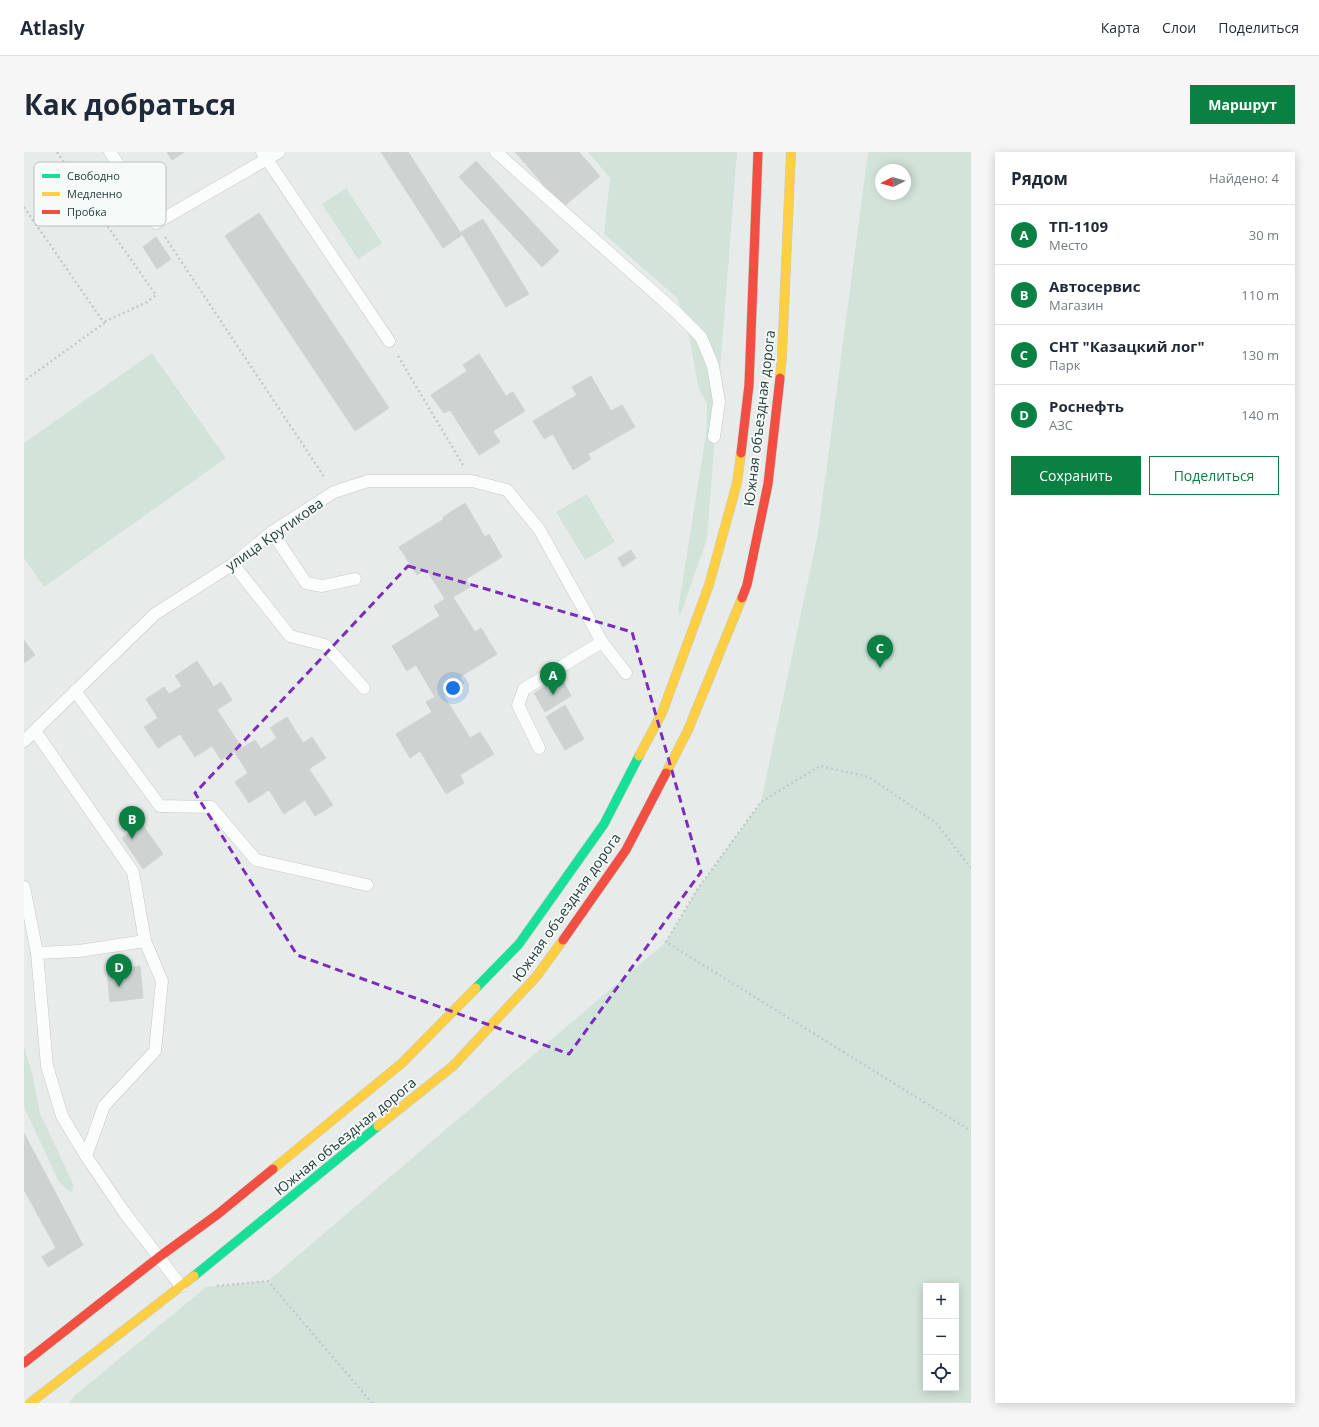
<!DOCTYPE html>
<html lang="ru">
<meta charset="utf-8">
<style>
:root{--surface:#fff;--page:#f6f6f7;--text:#1f2937;--muted:#747a83;--line:#e0e1e3;--accent:#0b8043}
body{margin:0;font-family:"Open Sans",sans-serif;background:var(--page);color:var(--text)}
.controls{position:absolute;right:12px;bottom:12px;display:grid;overflow:hidden;border-radius:0px;box-shadow:0 2px 10px #0003}
.controls button{width:36px;height:36px;display:grid;place-items:center;padding:0;border:0;border-bottom:1px solid var(--line);background:var(--surface);color:var(--text);font:20px sans-serif}
.compass{position:absolute;left:851px;top:12px;width:36px;height:36px;border-radius:50%;background:var(--surface);box-shadow:0 2px 10px #0003;rotate:264deg}
.you{position:absolute;left:429px;top:536px;width:14px;height:14px;margin:-10px;border:3px solid #fff;border-radius:50%;background:#1a73e8;box-shadow:0 0 0 6px #1a73e833}
.badge{display:grid;place-items:center;width:26px;height:26px;border-radius:50%;background:var(--accent);color:#fff;font-size:13px;font-weight:700}
.pin{position:absolute;translate:-50% -33px;filter:drop-shadow(0 1px 2px #0008)}
.pin::after{content:'';position:absolute;top:21px;width:14px;height:12px;background:inherit;clip-path:polygon(0 0,100% 0,50% 100%)}
.list{margin:0;padding:0;list-style:none}
h2{display:flex;justify-content:space-between;align-items:center;height:52px;margin:0;padding:0 16px;font-size:17px}
h2 small{font-size:13px;font-weight:400;color:var(--muted)}
.list li{display:grid;grid-template-columns:26px 1fr auto;gap:12px;align-items:center;box-sizing:border-box;height:60px;padding:0 16px;border-top:1px solid var(--line)}
.list b{display:block;font-size:15px;white-space:nowrap}
.list p{margin:0;font-size:13px;white-space:nowrap;color:var(--muted)}
.list em{font-size:13px;font-style:normal;color:var(--muted)}
.actions{display:flex;gap:8px;padding:12px 16px}
.actions a{flex:1;padding:9px 0;border:1px solid var(--accent);border-radius:0px;text-align:center;font-size:14px;color:var(--accent)}
.actions .main{background:var(--accent);color:#fff}
.icon{flex:none;width:22px;height:22px;fill:none;stroke:currentColor;stroke-width:2;stroke-linecap:round;stroke-linejoin:round}
.map{position:relative;flex:none;width:947px;height:1251px;overflow:hidden;border-radius:0px}
header{display:flex;align-items:center;gap:24px;box-sizing:border-box;height:56px;padding:0 20px;background:var(--surface);border-bottom:1px solid var(--line)}
header strong{font-size:19px}
nav{display:flex;gap:22px;margin-inline-start:auto;font-size:14px}
.intro{display:flex;align-items:center;justify-content:space-between;box-sizing:border-box;height:96px;padding:0 24px}
h1{margin:0;font-size:28px}
.button{padding:10px 18px;border-radius:0px;background:var(--accent);color:#fff;font-size:14px;font-weight:700}
main{display:flex;gap:24px;padding:0 24px}
aside{flex:1;background:var(--surface);border-radius:0px;box-shadow:0 2px 10px #0003}
.map>svg:first-child{display:block}
.green{fill:#d2e4da;fill-rule:evenodd}
.building{fill:#ced3d2;stroke:#d0d5d3}
.lines{fill:none;stroke-linecap:round;stroke-linejoin:round}
.lane-casing{stroke:#c4c9c7;stroke-width:13}
.fast-casing{stroke:#c2cac9;stroke-width:10}
.slow-casing{stroke:#c2cac9;stroke-width:10}
.jam-casing{stroke:#c2cac9;stroke-width:10}
.path{stroke:#c2cbca;stroke-width:2.5;stroke-dasharray:2 3;stroke-linecap:butt}
.lane{stroke:#fbfcfc;stroke-width:12}
.fast{stroke:#16e098;stroke-width:9}
.slow{stroke:#ffcf43;stroke-width:9}
.jam{stroke:#f24e42;stroke-width:9}
.marked{fill:none;stroke:#7b2cbf;stroke-width:3;stroke-dasharray:8 5;stroke-linejoin:round}
.labels{text-anchor:middle;dominant-baseline:central;stroke-width:3.5;stroke-linejoin:round;paint-order:stroke}
.street-label{font-size:14px;fill:#253f3c;stroke:#f6faf9}
.key{fill:#f6faf9;stroke:#b7c2c0;stroke-width:1}
.key-label{font-size:11px;fill:#253f3c}
</style>
<header>
<strong>Atlasly</strong>
<nav><a>Карта</a><a>Слои</a><a>Поделиться</a></nav>
</header>
<div class="intro"><h1>Как добраться</h1><a class="button">Маршрут</a></div>
<main>
<div class="map">
<svg width="947" height="1251" viewBox="0 0 947 1251">
<rect width="100%" height="100%" fill="#e7ecea"/>
<g class="green">
<polygon points="564,0 713,0 683,387 656,464 654,458 682,282 683,252 675,237 662,169 653,146 580,82 586,26"/>
<path d="M844 0H947V1251H45L50 1244 182 1135 244 1129 642 790 673 738 737 650 794 381ZM857 18H881V42H857ZM902 1134H932V1236H902Z"/>
<polygon points="322,36 358,91 334,107 298,52"/>
<polygon points="128,201 202,306 20,435 0,406 0,291"/>
<polygon points="563,342 591,390 561,408 532,360"/>
<polygon points="0,895 8,921 16,961 50,1034 47,1041 35,1030 0,955"/>
</g>
<g class="building">
<polygon points="143,0 160,0 148,8"/>
<polygon points="357,0 384,0 438,83 419,96"/>
<polygon points="491,0 555,0 576,24 539,55"/>
<polygon points="452,9 535,99 518,115 435,25"/>
<polygon points="235,61 365,256 331,279 201,84"/>
<polygon points="459,67 505,142 482,155 437,80"/>
<polygon points="132,85 147,107 133,117 119,95"/>
<polygon points="455,202 482,244 489,240 501,259 469,279 476,290 455,303 426,258 420,261 407,243 443,219 439,213"/>
<polygon points="567,224 587,259 598,253 611,275 564,302 567,307 549,318 529,282 520,287 509,269 553,243 548,235"/>
<polygon points="441,351 461,385 465,382 478,405 442,427 446,435 429,445 451,480 457,476 473,502 436,525 440,531 420,544 446,586 456,580 470,602 436,623 440,631 422,642 396,599 386,606 372,582 408,560 402,550 411,545 392,513 383,519 368,494 416,464 410,454 421,447 402,417 393,423 375,395 420,367 419,365"/>
<polygon points="607,398 612,406 599,415 594,406"/>
<polygon points="0,488 11,503 0,511"/>
<polygon points="173,509 190,535 197,530 208,548 193,558 218,596 231,588 237,597 253,586 246,576 263,565 279,591 288,585 302,606 285,617 309,653 291,664 281,648 260,662 245,638 225,651 211,630 224,621 210,599 197,608 188,594 171,605 156,582 134,596 120,575 134,566 122,547 140,535 145,542 158,534 151,524"/>
<polygon points="537,525 547,544 521,560 510,541"/>
<polygon points="541,553 560,587 541,598 522,565"/>
<polygon points="118,672 139,702 119,717 98,686"/>
<polygon points="116,814 119,846 86,850 83,818"/>
<polygon points="0,981 59,1093 24,1115 18,1105 32,1096 0,1038"/>
</g>
<g class="lines">
<g class="lane-casing">
<g id="lane">
<polyline points="86,0 132,71 255,0"/>
<polyline points="238,0 365,189"/>
<polyline points="472,0 651,159 677,185 689,214 695,250 690,285"/>
<polyline points="248,380 282,431 298,434 331,427"/>
<polyline points="209,412 266,484 301,493 340,536"/>
<polyline points="51,539 136,654 187,655 232,708 343,733"/>
<polyline points="11,579 109,720 121,789"/>
<polyline points="0,589 131,462 209,412 248,380 310,340 344,329 448,329 483,338 515,377 578,490 602,521"/>
<polyline points="515,596 494,553 500,537 578,490"/>
<polyline points="0,735 13,801 23,914 38,964 62,1004 100,1060 157,1134"/>
<polyline points="13,801 55,799 121,789 138,829 131,899 80,954 62,1004"/>
</g>
</g>
<g class="fast-casing">
<g id="fast">
<polyline points="452,836 495,792 580,672 615,604"/>
<polyline points="170,1124 354,974"/>
</g>
</g>
<g class="slow-casing">
<g id="slow">
<polyline points="756,226 758,204 767,0"/>
<polyline points="615,604 638,561 685,433 713,331 717,301"/>
<polyline points="642,621 664,578 718,446"/>
<polyline points="354,974 429,914 512,825 539,788"/>
<polyline points="249,1017 378,911 452,836"/>
<polyline points="6,1251 170,1124"/>
</g>
</g>
<g class="jam-casing">
<g id="jam">
<polyline points="717,301 725,233 734,0"/>
<polyline points="718,446 723,433 744,332 756,226"/>
<polyline points="539,788 602,698 642,621"/>
<polyline points="0,1211 135,1105 194,1062 249,1017"/>
</g>
</g>
<g class="path">
<polyline points="33,0 65,48 132,143 123,150 80,170"/>
<polyline points="0,55 80,171 0,229"/>
<polyline points="141,85 301,326"/>
<polyline points="374,204 439,313"/>
<polyline points="947,716 912,671 845,625 796,614 737,650 673,738 642,790 947,979"/>
<polyline points="193,1134 244,1129 348,1251"/>
</g>
<use href="#lane" class="lane"/>
<use href="#fast" class="fast"/>
<use href="#slow" class="slow"/>
<use href="#jam" class="jam"/>
</g>
<path class="marked" d="M384 414 608 480 677 720 545 902 273 803 171 641Z"/>
<g class="labels">
<g class="street-label">
<text transform="translate(735 266) rotate(-83)">Южная объездная дорога</text>
<text transform="translate(250 382) rotate(-35)">улица Крутикова</text>
<text transform="translate(542 755) rotate(-55)">Южная объездная дорога</text>
<text transform="translate(321 984) rotate(-39)">Южная объездная дорога</text>
</g>
</g>
<rect x="10" y="10" width="132" height="64" rx="6" class="key"/>
<rect x="18" y="22" width="18" height="4" fill="#16e098"/>
<rect x="18" y="40" width="18" height="4" fill="#ffcf43"/>
<rect x="18" y="58" width="18" height="4" fill="#f24e42"/>
<g class="key-label">
<text x="43" y="28">Свободно</text>
<text x="43" y="46">Медленно</text>
<text x="43" y="64">Пробка</text>
</g>
</svg>
<div class="controls">
<button>+</button>
<button>−</button>
<button><svg class="icon" aria-label="locate" viewBox="0 0 24 24"><circle cx="12" cy="12" r="6"/><path d="M12 2v4M12 18v4M2 12h4M18 12h4"/></svg></button>
</div>
<svg class="compass" viewBox="-18 -18 36 36"><path d="M0-13l5 13h-10z" fill="#e53935"/><path d="M0 13l5-13h-10z" fill="#747a83"/></svg>
<div class="you"></div>
<div class="pin badge" style="left:529px;top:543px">A</div>
<div class="pin badge" style="left:108px;top:687px">B</div>
<div class="pin badge" style="left:856px;top:516px">C</div>
<div class="pin badge" style="left:95px;top:835px">D</div>
</div>
<aside>
<h2>Рядом<small>Найдено: 4</small></h2>
<ul class="list">
<li><span class="badge">A</span><div><b>ТП-1109</b><p>Место</p></div><em>30 m</em></li>
<li><span class="badge">B</span><div><b>Автосервис</b><p>Магазин</p></div><em>110 m</em></li>
<li><span class="badge">C</span><div><b>СНТ &quot;Казацкий лог&quot;</b><p>Парк</p></div><em>130 m</em></li>
<li><span class="badge">D</span><div><b>Роснефть</b><p>АЗС</p></div><em>140 m</em></li>
</ul>
<div class="actions"><a class="main">Сохранить</a><a>Поделиться</a></div>
</aside>
</main>
